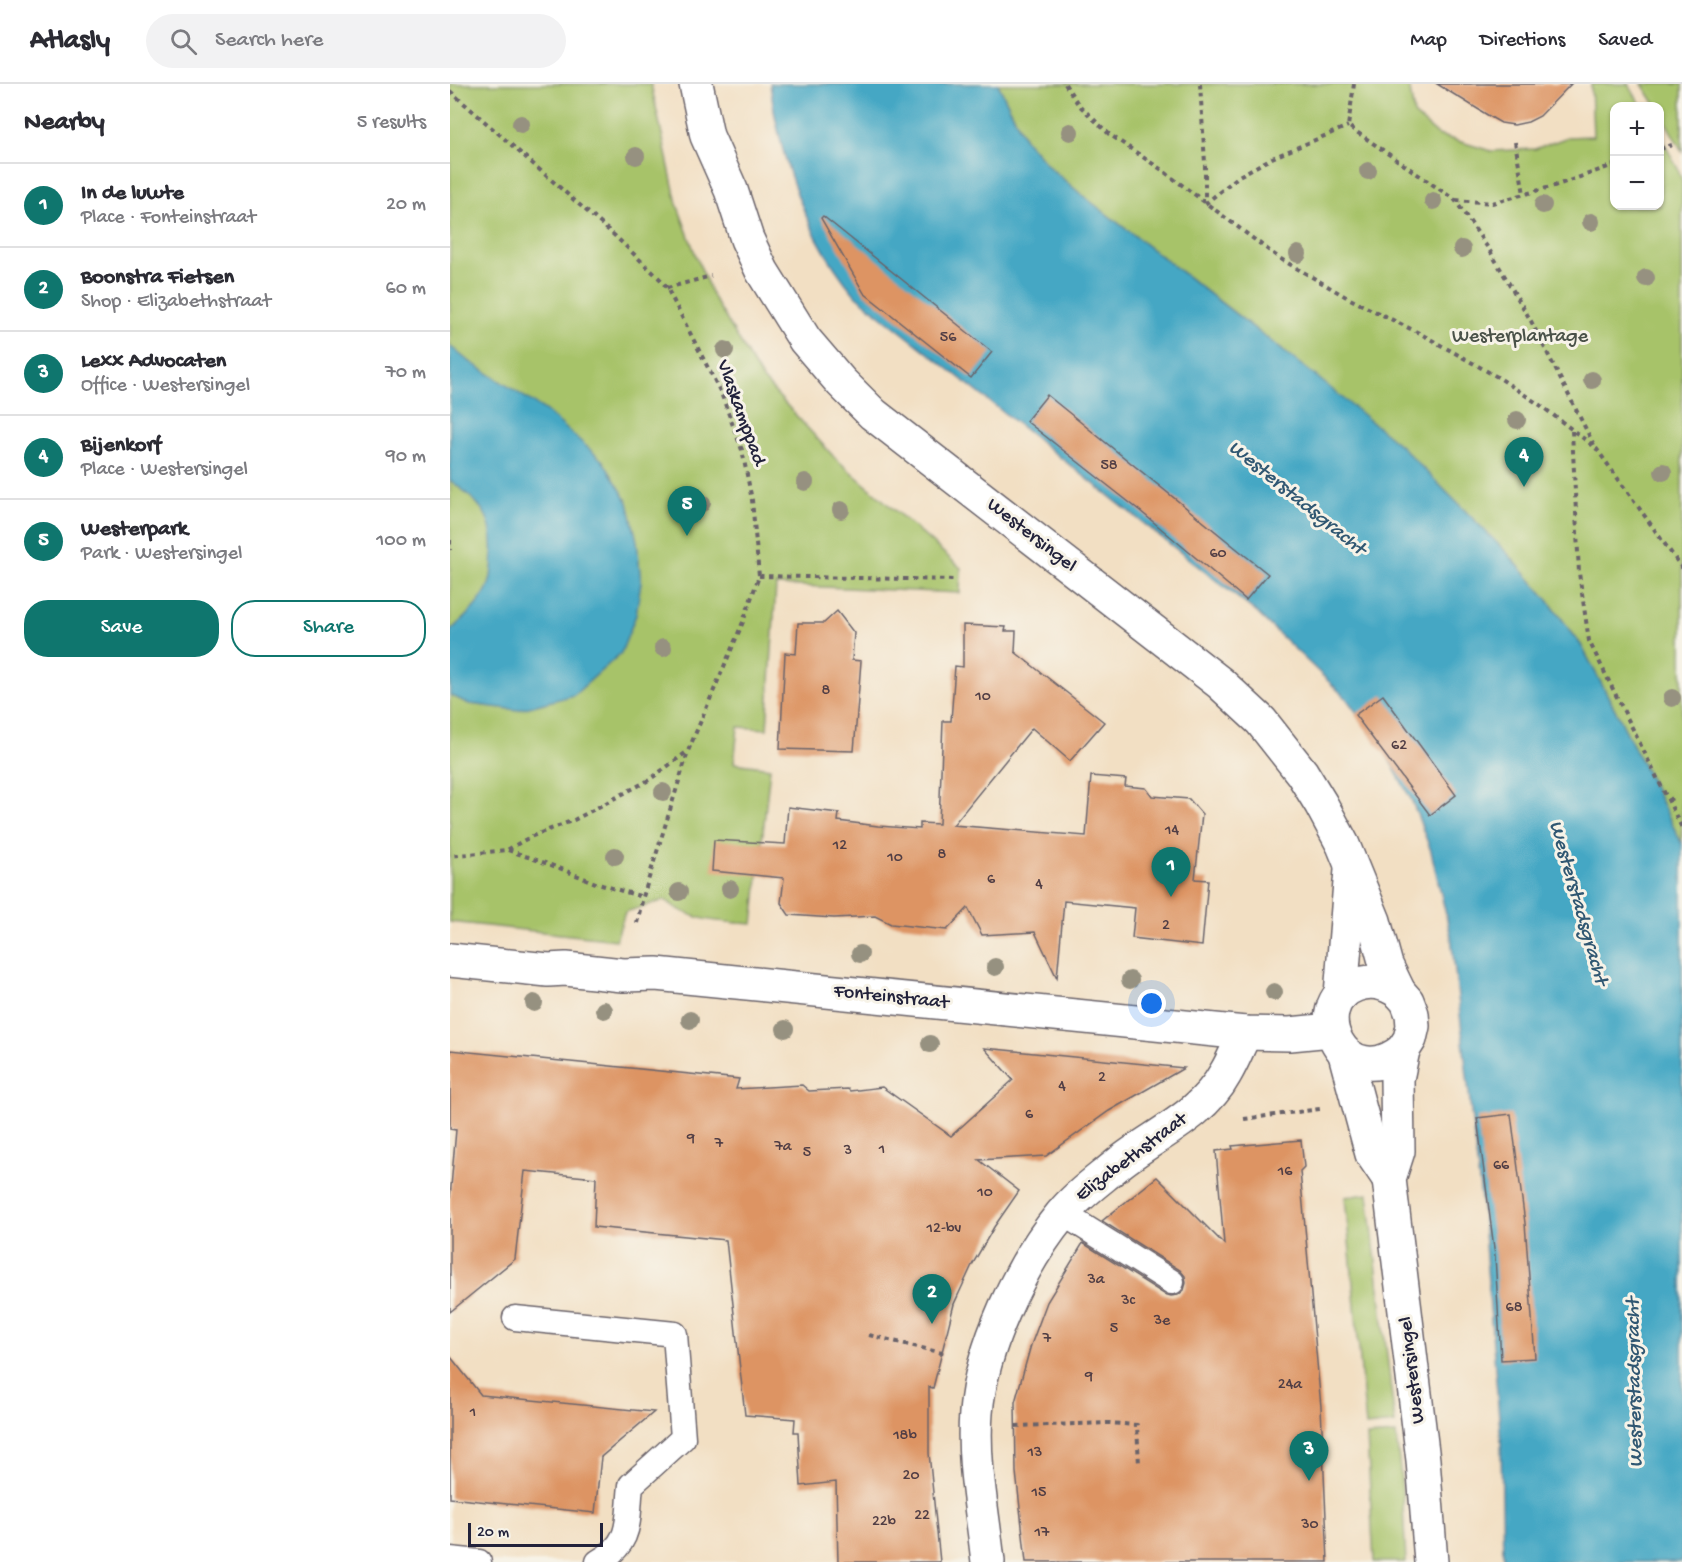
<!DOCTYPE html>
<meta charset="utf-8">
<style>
:root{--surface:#fff;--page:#f2f2f3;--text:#2b2b33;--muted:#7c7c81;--line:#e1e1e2;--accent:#0f766e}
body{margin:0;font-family:"Gochi Hand",sans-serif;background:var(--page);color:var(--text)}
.controls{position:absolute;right:18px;top:18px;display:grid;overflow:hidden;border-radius:12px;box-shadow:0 2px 4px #0004}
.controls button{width:54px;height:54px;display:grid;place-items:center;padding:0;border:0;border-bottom:2px solid var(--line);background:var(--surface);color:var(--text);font:30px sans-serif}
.scale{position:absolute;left:18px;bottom:15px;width:135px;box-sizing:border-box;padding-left:6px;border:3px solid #22223b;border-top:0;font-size:16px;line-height:21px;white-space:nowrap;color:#22223b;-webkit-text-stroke:4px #f7f3e8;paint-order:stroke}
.you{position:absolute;left:702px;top:920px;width:21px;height:21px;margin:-15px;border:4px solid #fff;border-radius:50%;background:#1a73e8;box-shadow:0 0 0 9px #1a73e833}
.badge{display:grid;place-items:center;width:39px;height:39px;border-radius:50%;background:var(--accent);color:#fff;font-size:20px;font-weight:700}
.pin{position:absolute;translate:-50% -50px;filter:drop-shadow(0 2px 3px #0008)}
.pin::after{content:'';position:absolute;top:32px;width:21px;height:18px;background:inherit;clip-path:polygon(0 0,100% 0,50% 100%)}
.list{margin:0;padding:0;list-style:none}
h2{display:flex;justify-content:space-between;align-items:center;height:78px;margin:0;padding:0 24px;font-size:26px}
h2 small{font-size:20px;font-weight:400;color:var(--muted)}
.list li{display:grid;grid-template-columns:39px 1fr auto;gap:18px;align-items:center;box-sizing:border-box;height:84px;padding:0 24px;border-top:2px solid var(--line)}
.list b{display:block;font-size:22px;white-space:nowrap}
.list p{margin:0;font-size:20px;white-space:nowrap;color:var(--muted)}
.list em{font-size:20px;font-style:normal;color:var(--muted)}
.actions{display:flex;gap:12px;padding:18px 24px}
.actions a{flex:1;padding:14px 0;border:2px solid var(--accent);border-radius:24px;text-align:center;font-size:21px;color:var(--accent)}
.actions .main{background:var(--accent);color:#fff}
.icon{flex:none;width:33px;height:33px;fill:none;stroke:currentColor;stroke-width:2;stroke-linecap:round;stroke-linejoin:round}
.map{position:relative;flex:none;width:1232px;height:1478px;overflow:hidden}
header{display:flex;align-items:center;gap:36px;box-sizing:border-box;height:84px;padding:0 30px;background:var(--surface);border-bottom:2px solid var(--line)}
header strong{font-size:28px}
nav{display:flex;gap:33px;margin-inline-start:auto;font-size:21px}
.search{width:420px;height:54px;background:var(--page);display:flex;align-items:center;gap:15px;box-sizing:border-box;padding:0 21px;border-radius:33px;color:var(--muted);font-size:22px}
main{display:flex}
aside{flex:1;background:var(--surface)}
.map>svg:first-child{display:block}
.green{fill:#a7c369;stroke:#647252;stroke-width:1.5}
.water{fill:#44a7c4;stroke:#336480;stroke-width:1.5}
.building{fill:#dd9464}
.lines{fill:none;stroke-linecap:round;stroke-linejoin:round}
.service-casing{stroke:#6b646b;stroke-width:27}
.minor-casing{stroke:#6b646b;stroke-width:36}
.tertiary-casing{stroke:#6b646b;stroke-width:36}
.secondary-casing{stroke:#6b646b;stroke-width:36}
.path{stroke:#6b646b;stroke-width:4;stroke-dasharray:4.5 4.5;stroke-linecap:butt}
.service{stroke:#fff;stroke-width:24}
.minor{stroke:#fff;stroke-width:33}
.tertiary{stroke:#fff;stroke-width:33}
.secondary{stroke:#fff;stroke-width:33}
.tree{fill:#969180}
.labels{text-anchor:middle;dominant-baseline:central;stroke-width:6;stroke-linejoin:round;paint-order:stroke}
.number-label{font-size:16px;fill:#513e45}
.park-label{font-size:20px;fill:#4a5249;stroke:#f7f3e8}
.street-label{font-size:20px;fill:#22223b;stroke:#f7f3e8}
.water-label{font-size:21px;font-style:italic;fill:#305772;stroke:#f7f3e8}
</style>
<header>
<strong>Atlasly</strong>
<div class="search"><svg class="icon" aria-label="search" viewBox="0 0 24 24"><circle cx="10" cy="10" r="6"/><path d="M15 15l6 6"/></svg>Search here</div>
<nav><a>Map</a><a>Directions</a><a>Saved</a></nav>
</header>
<main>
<aside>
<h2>Nearby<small>5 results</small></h2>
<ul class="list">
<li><span class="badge">1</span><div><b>In de luwte</b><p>Place · Fonteinstraat</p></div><em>20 m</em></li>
<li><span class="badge">2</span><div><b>Boonstra Fietsen</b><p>Shop · Elizabethstraat</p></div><em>60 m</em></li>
<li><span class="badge">3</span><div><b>Lexx Advocaten</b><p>Office · Westersingel</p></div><em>70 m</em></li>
<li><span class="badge">4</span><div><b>Bijenkorf</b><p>Place · Westersingel</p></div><em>90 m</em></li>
<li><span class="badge">5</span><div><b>Westerpark</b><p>Park · Westersingel</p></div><em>100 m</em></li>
</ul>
<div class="actions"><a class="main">Save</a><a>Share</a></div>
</aside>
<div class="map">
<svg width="1232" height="1478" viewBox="0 0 1232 1478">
<rect width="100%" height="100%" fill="#f7f3e8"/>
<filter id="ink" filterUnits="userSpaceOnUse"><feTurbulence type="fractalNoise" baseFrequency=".0167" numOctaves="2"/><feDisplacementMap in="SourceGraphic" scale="12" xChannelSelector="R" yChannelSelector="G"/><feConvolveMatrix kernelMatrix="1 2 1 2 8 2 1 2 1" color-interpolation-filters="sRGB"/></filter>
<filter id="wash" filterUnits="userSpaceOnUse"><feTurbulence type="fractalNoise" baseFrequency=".008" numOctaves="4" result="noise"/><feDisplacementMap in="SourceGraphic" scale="24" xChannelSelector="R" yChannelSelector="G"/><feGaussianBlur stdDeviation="1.35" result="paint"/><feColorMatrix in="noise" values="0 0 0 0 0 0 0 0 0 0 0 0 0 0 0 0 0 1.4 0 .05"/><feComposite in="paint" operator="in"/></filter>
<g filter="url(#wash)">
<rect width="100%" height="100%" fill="#f2dfc3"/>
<g class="green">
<path d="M0 0H201L227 120 246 172 263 213 311 293 385 374 511 484 510 509 326 501 317 645 288 643 284 679 320 684 303 840C268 837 244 839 215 816L175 828 166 856 0 838Z"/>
<polygon points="548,0 959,0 964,30 988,51 1041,67 1085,65 1118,53 1143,52 1141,0 1178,0 1192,22 1164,22 1164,122 1210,122 1210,51 1228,85 1232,97 1232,760 1170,635 1131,561 1097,515 1058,470 867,293 632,111 599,83 575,55"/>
<polygon points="1192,0 1232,0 1232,67 1210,28 1210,22 1206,22"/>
<polygon points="918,1110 945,1339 916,1342 895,1113"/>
<polygon points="946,1350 952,1404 956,1478 924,1478 917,1352"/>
</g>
<g class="water">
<path d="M320 0H548L575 55 599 83 632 111 867 293 951 362 1058 470 1097 515 1131 561 1170 635 1232 760V1478H1053L1051 1358 1032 1123 1001 852 981 767 962 717 932 663 896 614 806 528 406 212C356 153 330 76 320 0Z"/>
<path d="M0 262 17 276 95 326 153 377 178 418 187 457 191 498 186 531 171 569 124 611 68 626 19 620 0 611V547C14 534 28 522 37 505 45 490 44 447 36 432 29 418 12 406 0 396Z"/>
</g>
<g id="blocks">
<g class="building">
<polygon points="987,0 1121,0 1090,32 1078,38 1064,41 1051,39 1044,35"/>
<polygon points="373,132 542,268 521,294 414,209 371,134"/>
<polygon points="597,311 818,490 796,516 689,426 576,337"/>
<polygon points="387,527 404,549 402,576 411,577 404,667 330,665 335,569 346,570 348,539 374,539"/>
<polygon points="513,541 556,543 555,547 566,547 565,568 654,638 620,677 582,644 503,741 636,752 641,692 676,695 675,702 696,704 702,712 739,715 752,730 745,795 758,796 752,862 682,854 685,824 614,817 607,894 585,848 532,851 518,824 497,846 441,840 425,832 384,834 339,831 331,819 334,794 262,787 264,756 335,760 338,723 389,729 388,737 428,742 470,745 470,739 489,740 493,637 501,637 505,582 513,583"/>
<polygon points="933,611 1006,711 980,731 905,631"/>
<polygon points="534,964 734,984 659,1027 596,1072 529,1076 569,1107 544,1143 522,1181 504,1220 483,1304 479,1303 479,1369 490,1478 388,1478 386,1398 351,1402 348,1348 344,1348 345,1335 295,1331 276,1156 144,1143 146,1094 75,1087 65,1175 0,1228 0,1114 6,1046 0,1045 0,966 289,995 286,1005 352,1001 359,1007 398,1005 400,1007 432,1003 501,1052 563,996"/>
<polygon points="1061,1030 1075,1139 1085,1274 1051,1276 1045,1172 1027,1034"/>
<polygon points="851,1056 854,1083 850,1087 871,1323 878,1478 576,1478 566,1388 565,1318 581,1261 597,1218 633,1159 714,1210 721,1212 728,1211 734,1206 736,1199 735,1192 730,1186 652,1137 707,1093 774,1160 766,1067 783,1065 782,1062"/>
<polygon points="0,1272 31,1311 204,1328 151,1373 145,1429 0,1414"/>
</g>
</g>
</g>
<g filter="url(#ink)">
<use href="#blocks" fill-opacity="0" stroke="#6b646b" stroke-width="1.5"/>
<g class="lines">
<g class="service-casing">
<g id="service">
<polyline points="612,1129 722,1198"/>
<path d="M65 1234 225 1250 233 1354 181 1401C177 1437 183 1458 148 1478"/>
<polyline points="0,1475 29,1478"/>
</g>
</g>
<g class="minor-casing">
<path id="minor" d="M538 1478C533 1429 522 1378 526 1329 531 1264 570 1181 611 1131 626 1112 649 1096 668 1080 704 1051 752 1032 775 990 783 977 788 963 795 949"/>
</g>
<g class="tertiary-casing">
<polyline id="tertiary" points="0,876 98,886 116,885 173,891 206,890 795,949 840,950 881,946"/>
</g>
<g class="secondary-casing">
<g id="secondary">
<polyline points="246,0 257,52 281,106 297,155 312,187 355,256 391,298 423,330 770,599 811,637 852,689 871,720 893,761 924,837 936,881 949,908 957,917 962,930 963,942 960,955 953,966 947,995 948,1067 939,1095 973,1376 981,1478"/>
<path d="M949 908C935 899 922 895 906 901 852 921 895 1013 953 966"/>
<polyline points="891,911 901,786"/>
<polyline points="895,970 922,1070 939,1095"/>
</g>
</g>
<g class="path">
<polyline points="615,0 628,20 659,50 712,86 829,174 898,214 971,250 1051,295 1090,321 1146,364 1232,484"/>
<polyline points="750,0 755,79 755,119"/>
<polyline points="904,0 898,42 1005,116 1040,167 1081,237 1144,361"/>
<polyline points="0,7 165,152 211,196 217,204 271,309 292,366 302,416 309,492 293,538 238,667 199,696 124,736 80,753 57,766 0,772"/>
<polyline points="1065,58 1074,110"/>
<polyline points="1210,65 1222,61"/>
<polyline points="1006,116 1042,119 1104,102 1164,81"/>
<polyline points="755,120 789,92 822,74 898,42"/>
<polyline points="217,204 261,192"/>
<polyline points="1122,347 1129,489 1139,557 1232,744"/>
<polyline points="0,456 0,466"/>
<polyline points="309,492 505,496"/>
<polyline points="1218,716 1226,713"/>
<polyline points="58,766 109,784 148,800 193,813"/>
<polyline points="187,839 193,813 238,668"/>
<polyline points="794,1035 870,1025"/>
<polyline points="419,1251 496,1270"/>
<polyline points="566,1342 659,1339 687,1341 689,1381"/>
</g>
<use href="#service" class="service"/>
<use href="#minor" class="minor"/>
<use href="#tertiary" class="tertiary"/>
<use href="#secondary" class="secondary"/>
</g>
<g class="tree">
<circle cx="71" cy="40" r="9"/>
<circle cx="620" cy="48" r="9"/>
<circle cx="186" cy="72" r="9"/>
<circle cx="918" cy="87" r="9"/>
<circle cx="983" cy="117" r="9"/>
<circle cx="1093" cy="121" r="9"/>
<circle cx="1141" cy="138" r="9"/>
<circle cx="1012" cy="165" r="9"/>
<circle cx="848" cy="170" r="9"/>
<circle cx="1196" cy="194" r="9"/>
<circle cx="275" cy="266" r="9"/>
<circle cx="1142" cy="296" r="9"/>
<circle cx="1067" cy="336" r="9"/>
<circle cx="1213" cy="388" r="9"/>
<circle cx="355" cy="398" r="9"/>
<circle cx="252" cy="419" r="9"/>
<circle cx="391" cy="426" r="9"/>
<circle cx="213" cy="564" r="9"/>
<circle cx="1222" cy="614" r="9"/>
<circle cx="213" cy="708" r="9"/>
<circle cx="165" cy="772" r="9"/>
<circle cx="280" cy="805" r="9"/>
<circle cx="229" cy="808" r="9"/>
<circle cx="410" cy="870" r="9"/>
<circle cx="545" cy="883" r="9"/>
<circle cx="680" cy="896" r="9"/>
<circle cx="824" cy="908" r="9"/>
<circle cx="84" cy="919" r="9"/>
<circle cx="154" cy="926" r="9"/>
<circle cx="240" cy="936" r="9"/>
<circle cx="335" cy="945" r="9"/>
<circle cx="480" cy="960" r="9"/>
</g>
</g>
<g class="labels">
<g class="number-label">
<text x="498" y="254">56</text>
<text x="659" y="382">58</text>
<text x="768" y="470">60</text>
<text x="376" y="607">8</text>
<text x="533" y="613">10</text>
<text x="949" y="662">62</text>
<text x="722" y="747">14</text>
<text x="390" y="762">12</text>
<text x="492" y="771">8</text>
<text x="445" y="774">10</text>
<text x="541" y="796">6</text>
<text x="589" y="801">4</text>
<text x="716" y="842">2</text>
<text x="652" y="994">2</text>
<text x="612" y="1003">4</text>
<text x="579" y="1031">6</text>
<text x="241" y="1055">9</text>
<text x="269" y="1060">7</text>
<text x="333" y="1063">7a</text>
<text x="432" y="1066">1</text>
<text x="398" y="1067">3</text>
<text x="357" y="1069">5</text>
<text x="1051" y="1082">66</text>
<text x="835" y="1088">16</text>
<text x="535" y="1109">10</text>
<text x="494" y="1145">12-bv</text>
<text x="646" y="1196">3a</text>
<text x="678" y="1217">3c</text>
<text x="1064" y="1224">68</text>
<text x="712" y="1237">3e</text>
<text x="664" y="1245">5</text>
<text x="597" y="1255">7</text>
<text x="639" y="1293">9</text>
<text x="840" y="1301">24a</text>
<text x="23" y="1329">1</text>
<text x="455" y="1352">18b</text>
<text x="585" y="1369">13</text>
<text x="461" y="1392">20</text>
<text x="589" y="1409">15</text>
<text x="472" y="1432">22</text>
<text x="434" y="1438">22b</text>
<text x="860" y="1441">30</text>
<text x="592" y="1449">17</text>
</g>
<g class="park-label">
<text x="1070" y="253">Westerplantage</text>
</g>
<g class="street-label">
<text transform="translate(290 329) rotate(70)">Vlaskamppad</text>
<text transform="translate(581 452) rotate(38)">Westersingel</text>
<text transform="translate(441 914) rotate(6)">Fonteinstraat</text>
<text transform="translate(682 1074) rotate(-37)">Elizabethstraat</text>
<text transform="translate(963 1286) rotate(-97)">Westersingel</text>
</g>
<g class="water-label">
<text transform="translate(846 415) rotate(39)">Westerstadsgracht</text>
<text transform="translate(1127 819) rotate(74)">Westerstadsgracht</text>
<text transform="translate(1186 1299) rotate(-91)">Westerstadsgracht</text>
</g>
</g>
</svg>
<div class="controls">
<button>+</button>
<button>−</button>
</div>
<div class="scale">20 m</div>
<div class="you"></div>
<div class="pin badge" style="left:721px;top:813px">1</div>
<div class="pin badge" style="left:482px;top:1240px">2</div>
<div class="pin badge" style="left:859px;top:1397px">3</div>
<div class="pin badge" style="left:1074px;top:403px">4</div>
<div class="pin badge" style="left:237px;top:452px">5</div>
</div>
</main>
